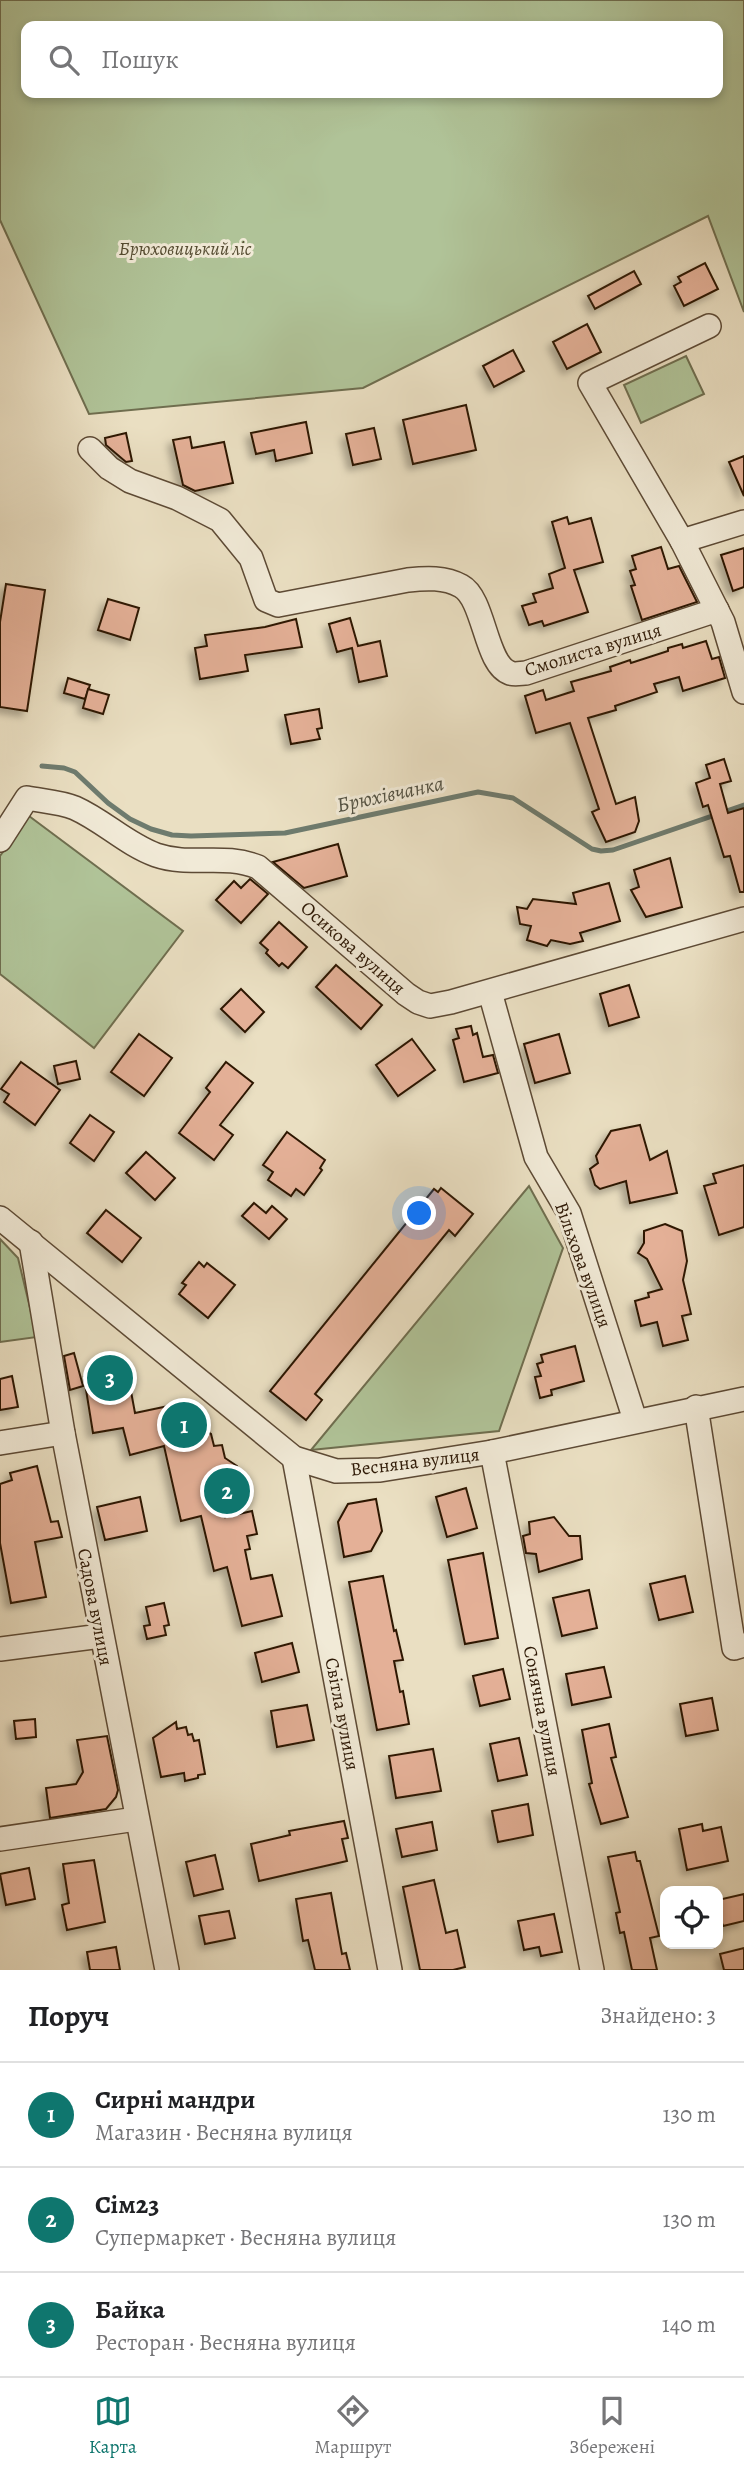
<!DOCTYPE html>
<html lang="uk">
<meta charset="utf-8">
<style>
:root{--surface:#fff;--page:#f6f6f6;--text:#202124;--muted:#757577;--line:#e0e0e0;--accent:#0f766e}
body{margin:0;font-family:Alegreya,serif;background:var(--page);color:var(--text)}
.controls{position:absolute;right:21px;bottom:21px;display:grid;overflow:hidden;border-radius:14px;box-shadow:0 4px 10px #0003}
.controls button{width:63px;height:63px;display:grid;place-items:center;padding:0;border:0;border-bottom:2px solid var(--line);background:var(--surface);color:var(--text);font:35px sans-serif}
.you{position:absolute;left:420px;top:1214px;width:24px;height:24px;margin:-18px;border:5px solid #fff;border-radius:50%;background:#1a73e8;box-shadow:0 0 0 10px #1a73e833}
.badge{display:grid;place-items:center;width:46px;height:46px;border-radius:50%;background:var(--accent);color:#fff;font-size:23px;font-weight:700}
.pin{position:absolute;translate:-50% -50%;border:4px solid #fff;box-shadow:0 2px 7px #0006}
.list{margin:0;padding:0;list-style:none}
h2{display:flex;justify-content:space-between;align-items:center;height:91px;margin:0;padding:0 28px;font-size:30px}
h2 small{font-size:23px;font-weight:400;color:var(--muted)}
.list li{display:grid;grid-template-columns:46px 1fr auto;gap:21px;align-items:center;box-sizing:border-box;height:105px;padding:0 28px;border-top:2px solid var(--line)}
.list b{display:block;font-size:26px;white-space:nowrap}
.list p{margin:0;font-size:23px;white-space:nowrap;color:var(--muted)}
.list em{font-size:23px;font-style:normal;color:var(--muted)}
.icon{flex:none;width:38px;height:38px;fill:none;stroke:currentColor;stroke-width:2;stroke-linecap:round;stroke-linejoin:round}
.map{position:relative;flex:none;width:744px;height:1970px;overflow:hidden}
.search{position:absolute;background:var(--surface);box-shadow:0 4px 10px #0003;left:21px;right:21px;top:21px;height:77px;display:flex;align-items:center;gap:18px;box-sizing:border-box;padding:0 24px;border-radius:14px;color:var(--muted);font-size:26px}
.sheet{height:406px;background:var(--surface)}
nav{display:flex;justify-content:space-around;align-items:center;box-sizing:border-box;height:98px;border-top:2px solid var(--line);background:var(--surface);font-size:19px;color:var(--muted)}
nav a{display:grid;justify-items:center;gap:4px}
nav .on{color:var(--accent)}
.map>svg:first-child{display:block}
.green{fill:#b0c398;stroke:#6f6e4f;stroke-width:2;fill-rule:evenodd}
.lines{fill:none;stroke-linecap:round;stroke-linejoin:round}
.stream{stroke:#6e7b6e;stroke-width:5}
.building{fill:#e4b097;stroke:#2e1906;stroke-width:2;filter:url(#shadow)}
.minor-casing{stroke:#5d4a35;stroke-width:26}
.minor{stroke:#f1ead7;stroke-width:23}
.labels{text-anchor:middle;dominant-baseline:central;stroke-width:6;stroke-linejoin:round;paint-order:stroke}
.park-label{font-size:19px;font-style:italic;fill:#554c32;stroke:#f1ead7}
.street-label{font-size:19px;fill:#2e1906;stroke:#f1ead7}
.water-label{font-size:21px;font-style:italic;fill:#535243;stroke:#f1ead7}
</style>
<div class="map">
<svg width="744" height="1970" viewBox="0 0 744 1970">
<defs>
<filter id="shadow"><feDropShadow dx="-5" dy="5" stdDeviation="3.5" flood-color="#0004"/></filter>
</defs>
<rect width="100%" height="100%" fill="#eadfc2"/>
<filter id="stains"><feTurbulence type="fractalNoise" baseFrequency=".00286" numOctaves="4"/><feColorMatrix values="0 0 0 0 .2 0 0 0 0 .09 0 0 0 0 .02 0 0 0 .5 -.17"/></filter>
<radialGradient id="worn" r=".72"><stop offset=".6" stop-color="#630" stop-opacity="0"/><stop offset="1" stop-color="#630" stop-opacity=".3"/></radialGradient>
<g class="green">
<path d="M0 0H744V312L708 216 363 388 89 414 0 220ZM718 26V93H26V26Z"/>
<polygon points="686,356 704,394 641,423 624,385"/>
<polygon points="29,816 183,931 94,1048 0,974 0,856"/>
<polygon points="529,1186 563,1248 499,1431 311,1450"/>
<polygon points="0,1239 18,1258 37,1337 0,1342"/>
</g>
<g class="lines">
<polyline class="stream" points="42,766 64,768 75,772 108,803 130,819 151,829 172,835 191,836 285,833 478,792 513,798 592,849 601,851 613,850 744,805"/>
</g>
<g class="building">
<polygon points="705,263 718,289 684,306 674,286 681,282 678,277"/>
<polygon points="634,271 641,284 595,309 588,296"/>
<polygon points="587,324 601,352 567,369 553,342"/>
<polygon points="513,350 524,371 494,387 483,366"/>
<polygon points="466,405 476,450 413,464 403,420"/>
<polygon points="306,422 312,453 276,461 274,450 256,454 251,433"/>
<polygon points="374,428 381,459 353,465 346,434"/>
<polygon points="126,433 132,461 126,462 106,445 105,438"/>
<polygon points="190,437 192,448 224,442 233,483 195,491 183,485 173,440"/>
<polygon points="744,456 744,496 729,462"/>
<polygon points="567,517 569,524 591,518 603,562 574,570 588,612 544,626 542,621 529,625 522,606 536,602 533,594 553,588 549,574 565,568 552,522"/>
<polygon points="661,547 668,569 679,566 697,602 642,620 631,586 635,585 630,571 636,569 632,556"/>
<polygon points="744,548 744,587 733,591 721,555"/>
<polygon points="6,584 45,590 27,711 0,707 0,622"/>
<polygon points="108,599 139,608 130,640 98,630"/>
<polygon points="350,618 358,646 380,641 387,676 359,682 352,648 337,652 329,624"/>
<polygon points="296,619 302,647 245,655 248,671 200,679 195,648 207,646 205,635 265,627"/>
<polygon points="706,641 712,659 719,657 725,678 683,691 679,677 654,684 657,692 615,706 616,710 588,718 616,804 635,797 639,821 635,832 606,842 592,812 599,809 570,723 536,733 525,696 543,690 546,700 574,691 571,682 611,671 610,667 630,660 631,663 668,651 668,648 682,644 683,648"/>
<polygon points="68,678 90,685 85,699 64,693"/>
<polygon points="88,689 109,695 103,714 83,708"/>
<polygon points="319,709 322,728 317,729 320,739 291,744 285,715"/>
<polygon points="724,759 731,781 720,784 728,813 744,808 744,892 740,892 730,856 724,857 708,805 703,807 696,783 710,778 706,765"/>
<polygon points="338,844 347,876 304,888 273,862"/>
<polygon points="670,858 682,907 646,917 631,890 639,887 634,870"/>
<polygon points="250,879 268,894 241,923 216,900 234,881 241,888"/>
<polygon points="609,883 620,921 580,933 583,941 570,944 551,940 547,946 527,940 531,926 520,924 517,907 527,909 533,899 576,904 573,893"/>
<polygon points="279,922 307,947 288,968 282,963 279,966 266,953 268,950 260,943"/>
<polygon points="336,965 382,1005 361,1029 316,987"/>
<polygon points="629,985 639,1017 609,1026 600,994"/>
<polygon points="241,989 264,1012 245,1032 221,1009"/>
<polygon points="471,1026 473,1035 477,1033 483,1057 493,1055 498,1073 464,1082 453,1040 459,1038 456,1029"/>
<polygon points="139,1034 172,1058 144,1096 111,1072"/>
<polygon points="559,1034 570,1073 535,1083 524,1044"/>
<polygon points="412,1039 435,1070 398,1096 376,1065"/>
<polygon points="76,1061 80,1079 58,1084 54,1066"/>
<polygon points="21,1062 60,1090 35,1125 4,1102 9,1094 1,1089"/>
<polygon points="226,1062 253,1083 220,1125 233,1135 214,1160 179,1133 210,1092 206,1088"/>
<polygon points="90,1115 114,1132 94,1161 70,1143"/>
<polygon points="640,1125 650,1160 667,1151 677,1193 630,1203 626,1181 600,1189 595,1185 590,1169 598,1163 596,1156 611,1131"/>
<polygon points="287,1132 325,1160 320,1168 322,1170 304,1195 296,1189 291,1196 268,1180 273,1172 263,1165"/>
<polygon points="146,1152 175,1178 155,1200 126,1173"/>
<polygon points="744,1165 744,1227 719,1235 704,1186 716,1183 713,1174"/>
<polygon points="441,1188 473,1214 455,1236 449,1230 315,1394 322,1400 306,1420 270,1391 434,1189 438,1192"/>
<polygon points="254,1203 266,1213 272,1206 287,1219 269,1239 242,1216"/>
<polygon points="106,1210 141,1238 122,1262 87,1233"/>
<polygon points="665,1224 682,1231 687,1261 683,1280 691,1314 682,1316 688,1340 663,1346 657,1322 641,1326 635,1301 649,1297 648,1293 662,1289 647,1259 638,1253 644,1243 644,1231"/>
<polygon points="199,1262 204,1267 207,1263 235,1285 208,1318 179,1294 186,1285 182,1283"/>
<polygon points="575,1346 584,1381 551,1390 552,1395 540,1398 535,1377 541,1376 537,1364 543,1362 541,1355"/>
<polygon points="74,1353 83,1386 70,1390 64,1356"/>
<polygon points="127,1370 135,1413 173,1405 186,1407 191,1423 211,1434 214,1446 222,1445 225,1458 237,1466 241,1484 226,1517 252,1511 257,1534 247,1536 250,1549 245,1550 251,1579 272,1575 282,1616 242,1626 227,1567 214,1571 201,1516 181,1521 164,1446 130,1455 123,1428 93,1433 84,1377"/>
<polygon points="12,1376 18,1407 0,1410 0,1379"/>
<polygon points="37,1466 51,1522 58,1521 62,1537 35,1542 46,1597 11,1603 0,1543 0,1484 12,1480 10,1473"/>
<polygon points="466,1488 477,1528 447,1537 436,1497"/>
<polygon points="140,1497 147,1531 105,1540 97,1507"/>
<polygon points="376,1499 382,1531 371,1551 344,1557 338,1522 348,1504"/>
<polygon points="554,1517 569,1536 580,1536 582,1559 539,1572 536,1554 526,1553 523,1536 530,1534 529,1522"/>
<polygon points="483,1553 498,1638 465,1644 448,1560"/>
<polygon points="383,1576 394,1631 396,1630 403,1660 394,1661 400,1692 403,1691 409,1724 377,1730 349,1582"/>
<polygon points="685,1576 693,1612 659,1620 650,1584"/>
<polygon points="589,1590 597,1628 562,1636 553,1598"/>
<polygon points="164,1603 169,1625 164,1626 166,1635 147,1639 144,1626 150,1625 146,1607"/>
<polygon points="292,1643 299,1672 262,1682 255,1653"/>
<polygon points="604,1667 611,1697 572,1705 566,1674"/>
<polygon points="503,1669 510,1699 480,1706 473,1676"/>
<polygon points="712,1698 718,1730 686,1736 680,1704"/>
<polygon points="307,1705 314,1740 277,1747 271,1711"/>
<polygon points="35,1719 36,1737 16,1739 14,1721"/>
<polygon points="176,1722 177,1729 186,1727 188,1735 192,1734 194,1741 199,1740 205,1774 198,1775 198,1778 185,1781 184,1773 161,1777 153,1738"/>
<polygon points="609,1724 616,1757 611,1758 628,1817 601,1824 589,1784 592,1783 582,1730"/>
<polygon points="107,1736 118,1790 116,1797 106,1809 50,1818 46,1788 76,1784 83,1772 77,1740"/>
<polygon points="519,1738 527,1775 498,1781 490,1744"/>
<polygon points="433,1749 441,1791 396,1798 389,1756"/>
<polygon points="528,1804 533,1835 498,1842 492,1811"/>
<polygon points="344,1821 348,1838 342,1839 347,1861 259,1881 251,1844 290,1835 289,1831"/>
<polygon points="432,1822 437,1850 402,1857 396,1829"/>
<polygon points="702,1824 703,1831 721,1827 728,1861 687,1870 679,1829"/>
<polygon points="635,1852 637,1861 640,1861 659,1936 650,1938 657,1970 632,1970 624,1932 620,1933 616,1913 620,1912 608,1857"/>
<polygon points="215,1855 223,1889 194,1896 186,1862"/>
<polygon points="94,1860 105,1922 67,1930 62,1905 69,1903 63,1864"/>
<polygon points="29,1868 35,1899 6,1905 0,1874"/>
<polygon points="434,1880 446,1933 457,1930 465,1967 453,1970 420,1970 403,1887"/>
<polygon points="331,1893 342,1954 346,1953 350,1970 315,1970 308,1940 303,1941 296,1899"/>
<polygon points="744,1894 744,1921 723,1926 721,1920 718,1921 718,1900"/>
<polygon points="229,1911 235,1938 205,1944 199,1916"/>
<polygon points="554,1914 562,1952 541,1956 539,1947 524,1950 518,1921"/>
<polygon points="116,1947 120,1970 90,1970 87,1952"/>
<polygon points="744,1948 744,1970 724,1970 720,1954"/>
</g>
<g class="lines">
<g class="minor-casing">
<g id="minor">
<polyline points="709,326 590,383 682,541 723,622 744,692"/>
<path d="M90 449 109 468 130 481 177 498 220 520 251 558 266 600 278 605 408 580C426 578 445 577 461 586 485 599 485 665 510 673 514 675 522 673 526 673L717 610"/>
<polyline points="682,541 744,522"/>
<path d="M0 840 27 798C43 801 61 802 75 808 104 821 126 844 156 855 191 867 223 853 258 867L406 994 418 1002 430 1006 451 1002 744 919"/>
<polyline points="490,992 536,1157 569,1213 635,1420"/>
<polyline points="0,1218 294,1458 336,1471 380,1470 492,1452 744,1399"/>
<polyline points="31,1242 63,1433 167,1970"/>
<polyline points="696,1407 734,1648 744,1645"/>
<polyline points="0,1443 63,1433"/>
<polyline points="492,1452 592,1970"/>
<polyline points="294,1458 390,1970"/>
<polyline points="0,1649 101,1636"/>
<polyline points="0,1839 136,1819"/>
</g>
</g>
<use href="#minor" class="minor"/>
</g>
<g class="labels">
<g class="park-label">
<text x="185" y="249">Брюховицький ліс</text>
</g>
<g class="street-label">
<text transform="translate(593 650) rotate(-17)">Смолиста вулиця</text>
<text transform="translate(353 948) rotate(41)">Осикова вулиця</text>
<text transform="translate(583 1265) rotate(70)">Вільхова вулиця</text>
<text transform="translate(415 1462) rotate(-7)">Весняна вулиця</text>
<text transform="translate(95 1607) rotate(79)">Садова вулиця</text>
<text transform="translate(542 1711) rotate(79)">Сонячна вулиця</text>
<text transform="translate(342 1714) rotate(79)">Світла вулиця</text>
</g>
<g class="water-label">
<text transform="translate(390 794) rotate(-12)">Брюхівчанка</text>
</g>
</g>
<rect width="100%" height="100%" filter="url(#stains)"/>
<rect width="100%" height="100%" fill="url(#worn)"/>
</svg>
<div class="controls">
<button><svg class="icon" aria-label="locate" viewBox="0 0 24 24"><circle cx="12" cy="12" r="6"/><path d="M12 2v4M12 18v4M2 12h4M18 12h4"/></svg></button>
</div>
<div class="you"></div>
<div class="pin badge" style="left:184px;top:1425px">1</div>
<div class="pin badge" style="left:227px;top:1491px">2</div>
<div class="pin badge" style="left:110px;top:1378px">3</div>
<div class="search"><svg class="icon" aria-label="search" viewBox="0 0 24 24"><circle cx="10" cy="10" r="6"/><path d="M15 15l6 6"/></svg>Пошук</div>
</div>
<section class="sheet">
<h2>Поруч<small>Знайдено: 3</small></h2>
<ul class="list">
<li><span class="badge">1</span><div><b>Сирні мандри</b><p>Магазин · Весняна вулиця</p></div><em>130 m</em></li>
<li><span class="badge">2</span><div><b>Сім23</b><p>Супермаркет · Весняна вулиця</p></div><em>130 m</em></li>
<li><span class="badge">3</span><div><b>Байка</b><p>Ресторан · Весняна вулиця</p></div><em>140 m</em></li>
</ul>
</section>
<nav>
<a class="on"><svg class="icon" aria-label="map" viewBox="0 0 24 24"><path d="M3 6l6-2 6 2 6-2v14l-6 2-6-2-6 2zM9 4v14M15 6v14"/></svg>Карта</a>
<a><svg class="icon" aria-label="directions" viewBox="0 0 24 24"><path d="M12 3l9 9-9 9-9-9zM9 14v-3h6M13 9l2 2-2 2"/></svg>Маршрут</a>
<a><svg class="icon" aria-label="saved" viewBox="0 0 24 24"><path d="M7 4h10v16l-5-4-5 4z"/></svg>Збережені</a>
</nav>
